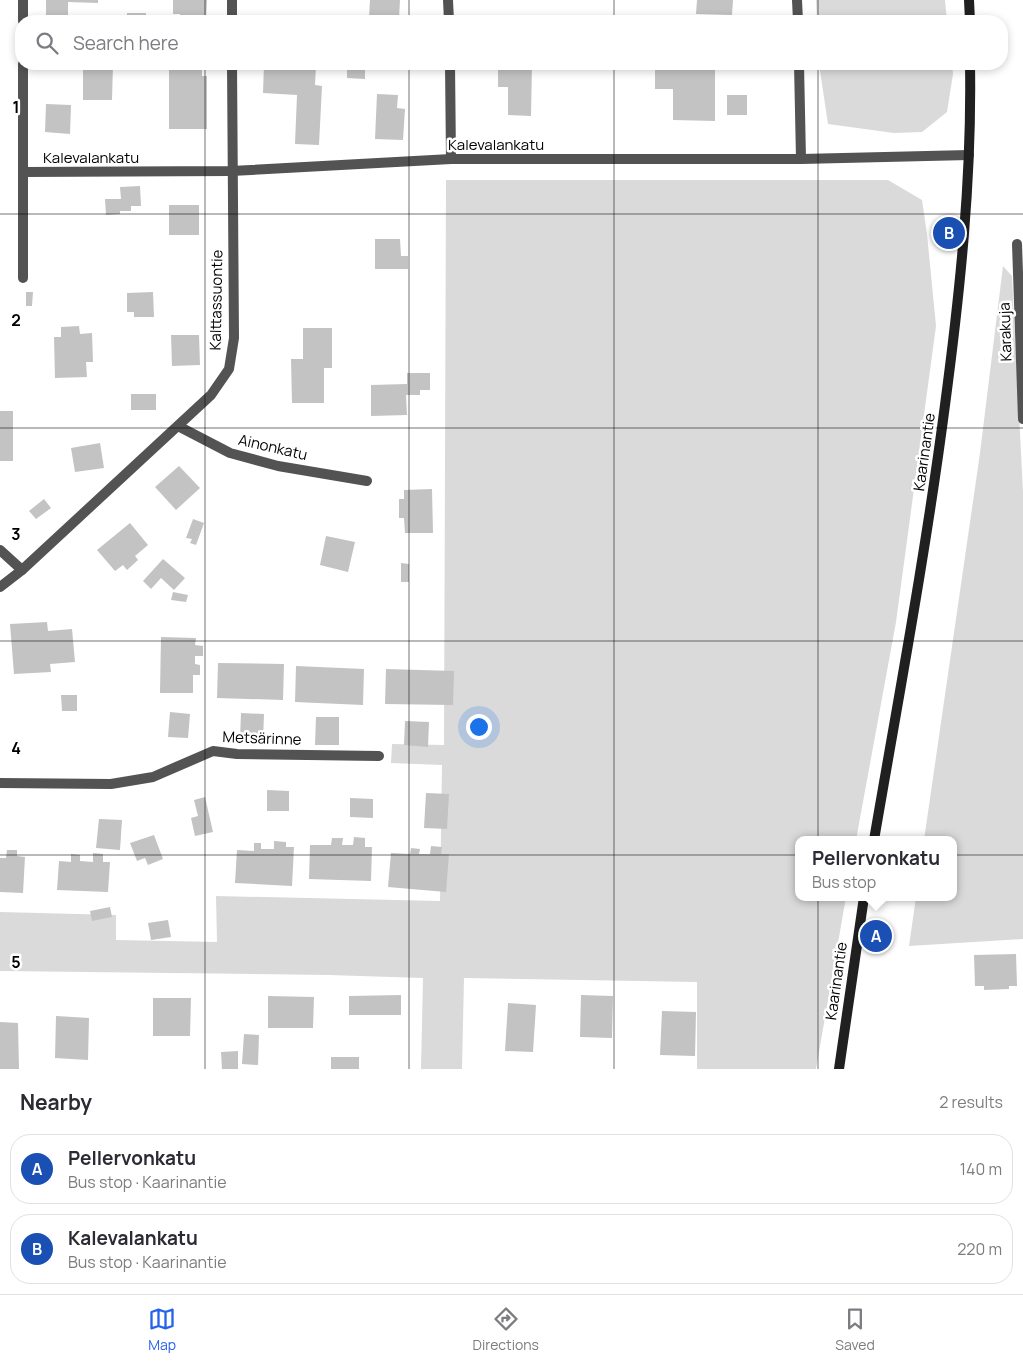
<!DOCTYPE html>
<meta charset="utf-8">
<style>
:root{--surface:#fff;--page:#f7f7f7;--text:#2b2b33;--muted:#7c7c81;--line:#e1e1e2;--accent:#2563eb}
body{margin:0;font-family:Manrope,sans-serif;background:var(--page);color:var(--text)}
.you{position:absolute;left:478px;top:726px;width:18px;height:18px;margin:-12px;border:4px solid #fff;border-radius:50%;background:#1a73e8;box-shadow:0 0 0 8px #1a73e833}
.badge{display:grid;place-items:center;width:32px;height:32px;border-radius:50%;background:var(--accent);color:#fff;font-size:16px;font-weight:700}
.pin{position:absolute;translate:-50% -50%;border:2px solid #fff;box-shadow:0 1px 5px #0006}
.popup{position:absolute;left:795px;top:836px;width:162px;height:65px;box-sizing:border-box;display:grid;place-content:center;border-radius:10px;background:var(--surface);filter:drop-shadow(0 1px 4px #0005);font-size:16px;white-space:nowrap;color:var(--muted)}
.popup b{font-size:19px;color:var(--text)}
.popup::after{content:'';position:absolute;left:50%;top:100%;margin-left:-10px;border:10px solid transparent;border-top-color:var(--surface)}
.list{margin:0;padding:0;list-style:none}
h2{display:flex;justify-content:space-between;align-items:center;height:65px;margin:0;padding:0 20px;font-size:21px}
h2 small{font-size:16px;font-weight:400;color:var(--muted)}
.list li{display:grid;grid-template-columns:32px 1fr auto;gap:15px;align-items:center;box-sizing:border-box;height:70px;margin:0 10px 10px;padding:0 10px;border:1px solid var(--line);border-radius:20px}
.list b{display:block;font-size:19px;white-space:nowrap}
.list p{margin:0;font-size:16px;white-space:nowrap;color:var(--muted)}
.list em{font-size:16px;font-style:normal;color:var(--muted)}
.icon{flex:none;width:28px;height:28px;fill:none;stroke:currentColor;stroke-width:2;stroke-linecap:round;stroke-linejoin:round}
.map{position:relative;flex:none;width:1023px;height:1069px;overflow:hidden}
.search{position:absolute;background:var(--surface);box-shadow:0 2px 8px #0003;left:15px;right:15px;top:15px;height:55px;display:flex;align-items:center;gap:12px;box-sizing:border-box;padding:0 18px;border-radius:20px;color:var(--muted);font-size:19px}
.sheet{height:225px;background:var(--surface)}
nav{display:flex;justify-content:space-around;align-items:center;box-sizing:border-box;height:70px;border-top:1px solid var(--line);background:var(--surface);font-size:14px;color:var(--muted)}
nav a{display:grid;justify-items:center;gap:2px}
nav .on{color:var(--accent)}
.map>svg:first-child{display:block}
.green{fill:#dadada}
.building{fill:#c3c3c3}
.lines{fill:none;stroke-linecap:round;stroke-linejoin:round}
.lane{stroke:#535353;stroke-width:10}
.street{stroke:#535353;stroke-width:10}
.secondary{stroke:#202020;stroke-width:10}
.grid{fill:none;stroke:#000;stroke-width:1;stroke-opacity:0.55}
.labels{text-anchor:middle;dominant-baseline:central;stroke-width:5;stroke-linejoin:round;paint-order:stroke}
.street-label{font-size:15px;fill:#000;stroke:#fff}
.grid-label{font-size:16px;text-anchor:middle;font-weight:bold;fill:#000;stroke:#fff;stroke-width:5;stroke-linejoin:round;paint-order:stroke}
</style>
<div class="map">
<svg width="1023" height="1069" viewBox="0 0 1023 1069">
<rect width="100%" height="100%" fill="#fff"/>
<g class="green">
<polygon points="816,0 945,0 947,21 817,21"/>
<polygon points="819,64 952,64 953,74 947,112 922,132 894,133 828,124"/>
<polygon points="446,180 888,180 922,200 927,234 936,326 896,622 856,840 798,840 798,897 846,897 816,1069 697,1069 697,982 464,978 462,1069 421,1069 423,978 329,975 0,971 0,912 116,915 116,940 217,942 216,896 440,901 442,765 391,763 392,744 444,745"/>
<polygon points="1003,266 1012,276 1023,492 1023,939 909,946 916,897 954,897 954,840 924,840 980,453"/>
</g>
<g class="building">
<polygon points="46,0 98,0 98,3 68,2 68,21 46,21"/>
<polygon points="173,0 207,0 206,21 180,21 180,14 173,14"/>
<polygon points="370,0 400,0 399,18 369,17"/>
<polygon points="697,0 733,0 732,15 696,14"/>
<rect x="127" y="13" width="19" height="8"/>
<polygon points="83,64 113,64 112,100 83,100"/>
<polygon points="169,64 202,64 202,76 207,76 207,129 169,129"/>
<polygon points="264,64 316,64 315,85 322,86 319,145 295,144 297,95 263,93"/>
<polygon points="347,64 365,64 365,79 347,78"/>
<polygon points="498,64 532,64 531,116 508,115 508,87 498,87"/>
<polygon points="655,64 715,64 715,121 673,120 673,89 655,89"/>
<polygon points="377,94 398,95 397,108 405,109 403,140 375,139"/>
<rect x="727" y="95" width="20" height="20"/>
<polygon points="46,104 71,105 70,134 45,132"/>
<polygon points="140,186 141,206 131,206 131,211 120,211 120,214 106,215 105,199 121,199 120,187"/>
<rect x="169" y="205" width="30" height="30"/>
<polygon points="375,239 400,239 401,256 408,256 408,269 375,269"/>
<polygon points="26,292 33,292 32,306 26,306"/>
<polygon points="153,292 154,317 134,317 134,312 127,312 127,293"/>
<polygon points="79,326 80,334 92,333 93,362 86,362 87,377 55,378 54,337 61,337 61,327"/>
<polygon points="303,328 332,328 332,368 324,368 324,403 292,403 291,359 303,359"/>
<polygon points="171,335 199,335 200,365 172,366"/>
<polygon points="407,373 430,373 430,390 420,390 420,395 406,395 407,415 371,416 371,385 407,384"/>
<rect x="131" y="394" width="25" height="16"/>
<rect x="0" y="411" width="13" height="50"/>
<polygon points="100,443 104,468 75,472 71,448"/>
<polygon points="179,466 200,488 176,510 155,487"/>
<polygon points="432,489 433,533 405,533 404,518 399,518 399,499 404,499 404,490"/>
<polygon points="44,499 51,508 36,519 29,511"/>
<polygon points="193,519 204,523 196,545 190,543 192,539 186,538"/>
<polygon points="130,523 148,545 135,556 138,560 127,570 123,565 115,571 97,550"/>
<polygon points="326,536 355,542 348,572 320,565"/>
<polygon points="163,559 185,578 174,590 161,578 151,589 143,581"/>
<polygon points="401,563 409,564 409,582 401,582"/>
<polygon points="173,592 188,595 186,602 171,600"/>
<polygon points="47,622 48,631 72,629 75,662 50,664 51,672 14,674 10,624"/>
<polygon points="161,637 196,638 195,645 203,646 203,656 195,656 195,664 200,665 200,675 193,675 193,693 160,693"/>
<polygon points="218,663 284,664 283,700 217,698"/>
<polygon points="296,666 364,669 363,705 295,702"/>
<polygon points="386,669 454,671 453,705 385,704"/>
<polygon points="61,695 77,695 77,711 62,711"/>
<polygon points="170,712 190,714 188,738 168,737"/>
<polygon points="241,713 264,714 263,740 240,739"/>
<polygon points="316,717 339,717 339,745 315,745"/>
<polygon points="405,721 429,722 428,747 404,745"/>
<polygon points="267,790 289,791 289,811 267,811"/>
<polygon points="426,793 449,794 447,829 424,828"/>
<polygon points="205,797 213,832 195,836 191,818 198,816 194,800"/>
<polygon points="350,798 373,799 373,818 350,817"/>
<polygon points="99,819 122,820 120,850 96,848"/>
<polygon points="154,835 163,859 148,865 145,858 137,861 130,843"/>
<polygon points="354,837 365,838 365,847 372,847 371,881 309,879 310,845 331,845 332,838 343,838 342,845 353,845"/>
<polygon points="274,841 286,842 286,847 294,847 292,886 235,883 237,850 254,851 254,843 261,843 261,849 274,849"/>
<polygon points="431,846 442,847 441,854 449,854 446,892 388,887 391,853 410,854 411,848 420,849 419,854 430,854"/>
<polygon points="7,850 17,850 17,856 25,857 23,893 0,892 0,858 6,858"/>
<polygon points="93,853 103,854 103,862 110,862 108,892 57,890 59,861 71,862 71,854 80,855 80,861 93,862"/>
<polygon points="110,907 112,917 92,921 90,911"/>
<polygon points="168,920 171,937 151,940 148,923"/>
<polygon points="1016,954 1017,986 1009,986 1009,989 984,990 984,986 975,986 974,955"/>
<polygon points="401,995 401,1015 349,1015 349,996"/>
<polygon points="581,995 613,996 612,1038 580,1037"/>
<polygon points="268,996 314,997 313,1028 268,1028"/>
<polygon points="153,998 191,998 190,1036 153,1036"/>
<polygon points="508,1003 536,1005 533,1052 505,1051"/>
<polygon points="662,1011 696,1012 695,1056 660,1055"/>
<polygon points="56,1016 89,1018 88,1060 55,1058"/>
<polygon points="0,1022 18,1023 19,1069 0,1069"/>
<polygon points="244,1034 259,1035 258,1065 242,1064"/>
<polygon points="238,1051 238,1069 222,1069 221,1052"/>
<rect x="331" y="1057" width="28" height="12"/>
</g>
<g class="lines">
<polyline class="lane" points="0,550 22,570"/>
<g class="street">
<polyline points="23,0 23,21"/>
<polyline points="448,0 449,21"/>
<polyline points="797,0 798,21"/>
<polyline points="232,21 232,0"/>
<polyline points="450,64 451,159"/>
<polyline points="799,64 801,159"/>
<polyline points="23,172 231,171 451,159 801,159 969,155"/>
<polyline points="1017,244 1023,419"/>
<polyline points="23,278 23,64"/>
<polyline points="178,426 230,453 278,466 367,481"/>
<polyline points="0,587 22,570 211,395 229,369 234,338 232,64"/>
<polyline points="0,783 111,784 153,777 213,751 237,754 379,756"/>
</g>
<g class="secondary">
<polyline points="969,0 970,21"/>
<path d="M874 840C899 695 926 551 945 405 960 292 972 178 970 64"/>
<polyline points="839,1069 864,897"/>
</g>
</g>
<path class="grid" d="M205 0V21M409 0V21M614 0V21M818 0V21M205 64V1069M409 64V1069M614 64V1069M818 64V1069M0 214H1023M0 428H1023M0 641H1023M0 855H1023"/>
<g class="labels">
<g class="street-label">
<text x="496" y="144">Kalevalankatu</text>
<text x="91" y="157">Kalevalankatu</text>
<text transform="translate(216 300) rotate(-89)">Kalttassuontie</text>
<text transform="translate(1005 332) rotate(-92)">Karakuja</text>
<text transform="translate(273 447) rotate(13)">Ainonkatu</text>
<text transform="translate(924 452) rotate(-82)">Kaarinantie</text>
<text transform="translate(262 738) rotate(2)">Metsärinne</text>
<text transform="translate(836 981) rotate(-82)">Kaarinantie</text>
</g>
</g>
<g class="grid-label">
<text x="16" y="113">1</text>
<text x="16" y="326">2</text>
<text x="16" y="540">3</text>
<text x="16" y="754">4</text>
<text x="16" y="968">5</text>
</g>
</svg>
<div class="you"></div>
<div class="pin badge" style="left:876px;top:936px;background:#1a4fb4">A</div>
<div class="popup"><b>Pellervonkatu</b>Bus stop</div>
<div class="pin badge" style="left:949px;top:233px;background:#1a4fb4">B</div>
<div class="search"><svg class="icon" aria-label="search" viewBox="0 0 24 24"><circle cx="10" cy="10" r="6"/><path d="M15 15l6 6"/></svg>Search here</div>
</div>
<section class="sheet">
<h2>Nearby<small>2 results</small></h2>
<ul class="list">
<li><span class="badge" style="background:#1a4fb4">A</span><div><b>Pellervonkatu</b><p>Bus stop · Kaarinantie</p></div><em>140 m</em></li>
<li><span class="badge" style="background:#1a4fb4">B</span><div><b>Kalevalankatu</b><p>Bus stop · Kaarinantie</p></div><em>220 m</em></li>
</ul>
</section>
<nav>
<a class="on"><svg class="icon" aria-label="map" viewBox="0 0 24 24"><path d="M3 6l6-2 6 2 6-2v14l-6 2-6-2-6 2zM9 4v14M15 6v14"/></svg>Map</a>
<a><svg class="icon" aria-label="directions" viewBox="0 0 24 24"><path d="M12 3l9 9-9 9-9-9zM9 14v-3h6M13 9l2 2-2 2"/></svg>Directions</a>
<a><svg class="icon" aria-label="saved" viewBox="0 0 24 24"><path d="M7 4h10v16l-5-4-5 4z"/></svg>Saved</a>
</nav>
